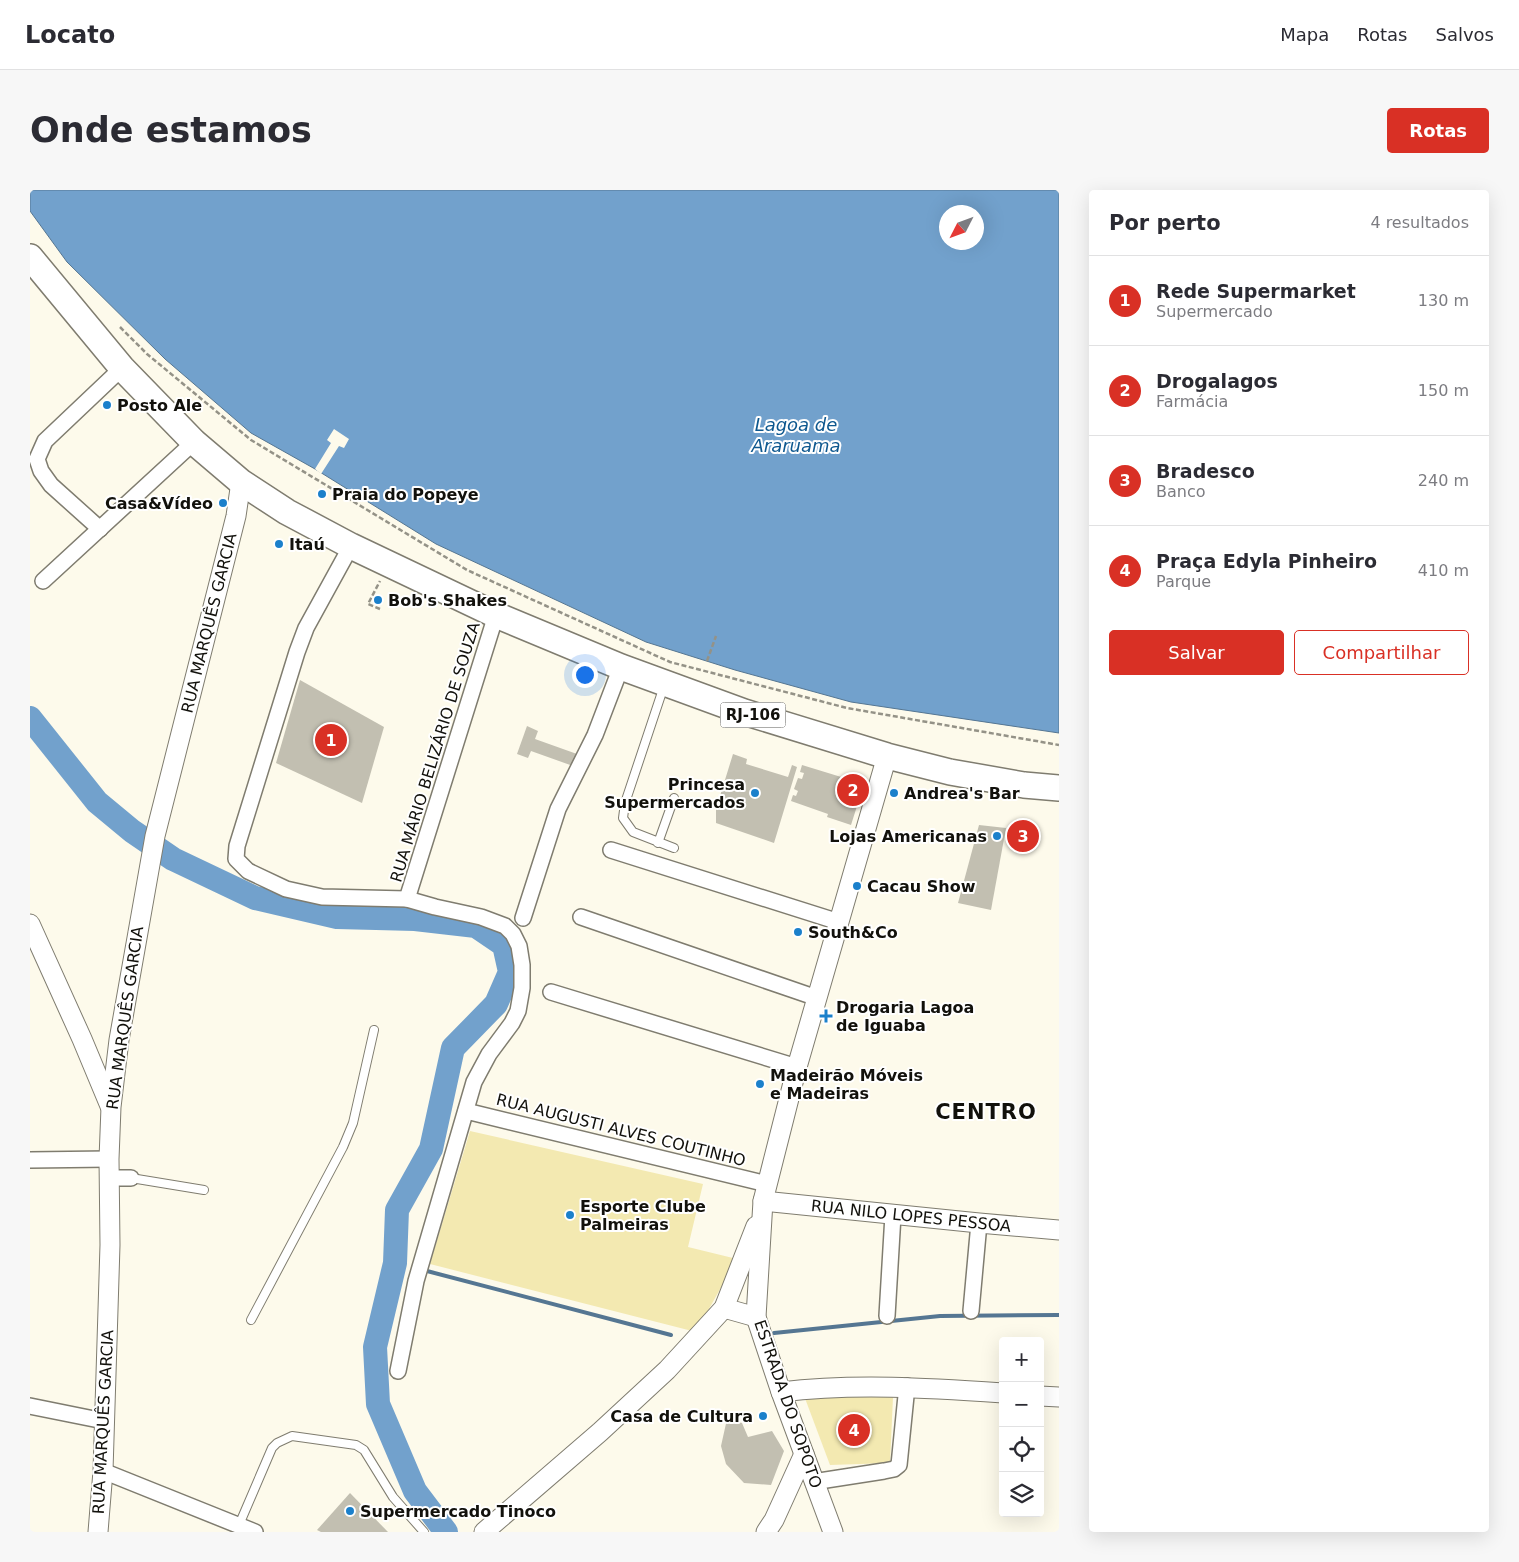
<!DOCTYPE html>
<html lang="pt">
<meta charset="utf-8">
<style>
:root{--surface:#fff;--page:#f7f7f7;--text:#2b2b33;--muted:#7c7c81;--line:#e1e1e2;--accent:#d93025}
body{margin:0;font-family:"DejaVu Sans",sans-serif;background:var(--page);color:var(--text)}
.controls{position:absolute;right:15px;bottom:15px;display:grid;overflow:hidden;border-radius:5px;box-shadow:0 5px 20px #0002}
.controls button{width:45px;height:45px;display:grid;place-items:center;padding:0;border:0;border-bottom:1px solid var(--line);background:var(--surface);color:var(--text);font:25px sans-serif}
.compass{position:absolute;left:909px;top:15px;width:45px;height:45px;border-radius:50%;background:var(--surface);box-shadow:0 5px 20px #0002;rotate:228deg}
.you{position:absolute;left:554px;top:484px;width:18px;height:18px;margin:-12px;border:4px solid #fff;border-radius:50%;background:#1a73e8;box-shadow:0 0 0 8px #1a73e833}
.badge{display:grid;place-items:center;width:32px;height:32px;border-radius:50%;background:var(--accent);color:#fff;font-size:16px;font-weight:700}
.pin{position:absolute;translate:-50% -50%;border:2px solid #fff;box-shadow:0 1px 5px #0006}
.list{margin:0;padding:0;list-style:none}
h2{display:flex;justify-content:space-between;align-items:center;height:65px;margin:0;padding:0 20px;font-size:21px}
h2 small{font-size:16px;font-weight:400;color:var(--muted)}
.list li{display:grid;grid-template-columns:32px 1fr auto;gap:15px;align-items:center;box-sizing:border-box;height:90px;padding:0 20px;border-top:1px solid var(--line)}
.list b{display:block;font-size:19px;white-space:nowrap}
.list p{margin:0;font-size:16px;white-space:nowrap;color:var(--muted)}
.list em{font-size:16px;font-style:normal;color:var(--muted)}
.actions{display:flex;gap:10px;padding:15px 20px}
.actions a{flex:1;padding:11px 0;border:1px solid var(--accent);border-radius:5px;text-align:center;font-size:18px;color:var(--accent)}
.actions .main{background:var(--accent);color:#fff}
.icon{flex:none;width:28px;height:28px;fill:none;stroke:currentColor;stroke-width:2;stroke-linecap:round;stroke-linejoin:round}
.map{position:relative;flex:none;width:1029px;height:1342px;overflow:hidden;border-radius:5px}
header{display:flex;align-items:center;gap:30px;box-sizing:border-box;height:70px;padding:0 25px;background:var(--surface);border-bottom:1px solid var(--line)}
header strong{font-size:24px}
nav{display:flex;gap:28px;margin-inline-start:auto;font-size:18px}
.intro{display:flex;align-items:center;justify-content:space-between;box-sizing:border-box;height:120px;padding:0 30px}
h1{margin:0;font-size:35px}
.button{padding:12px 22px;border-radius:5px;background:var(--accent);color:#fff;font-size:18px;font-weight:700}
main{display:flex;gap:30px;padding:0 30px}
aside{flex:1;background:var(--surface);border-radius:5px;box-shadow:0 5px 20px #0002}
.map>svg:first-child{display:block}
.green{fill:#f3e9b1}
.water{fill:#72a1cc;stroke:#557692;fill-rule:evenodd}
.pier{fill:#fdfaeb}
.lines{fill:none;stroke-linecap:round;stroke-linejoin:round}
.stream{stroke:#557692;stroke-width:4}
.river{stroke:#72a1cc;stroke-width:24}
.building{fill:#c2bfb1}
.service-casing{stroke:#7f7c6f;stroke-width:10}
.minor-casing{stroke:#7f7c6f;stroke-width:18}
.tertiary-casing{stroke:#7f7c6f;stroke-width:21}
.trunk-casing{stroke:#7f7c6f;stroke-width:28}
.path{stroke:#949287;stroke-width:2.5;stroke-dasharray:5 2.5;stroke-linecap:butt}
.service{stroke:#fff;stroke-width:8}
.minor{stroke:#fff;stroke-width:15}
.tertiary{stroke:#fff;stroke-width:19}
.trunk{stroke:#fff;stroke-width:25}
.poi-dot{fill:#1b80cb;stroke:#fff;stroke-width:2}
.labels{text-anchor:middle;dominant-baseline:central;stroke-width:4;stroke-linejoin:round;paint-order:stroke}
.shield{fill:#fff;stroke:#595855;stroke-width:1}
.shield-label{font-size:15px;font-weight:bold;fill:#12110c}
.poi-label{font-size:16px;font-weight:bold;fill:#12110c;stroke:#fff;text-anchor:start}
.street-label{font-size:16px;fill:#12110c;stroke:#fff}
.water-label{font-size:18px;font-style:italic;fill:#0e588f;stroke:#fff}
.district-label{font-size:21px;font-weight:bold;letter-spacing:1px;fill:#12110c;stroke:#fff}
</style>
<header>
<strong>Locato</strong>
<nav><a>Mapa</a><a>Rotas</a><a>Salvos</a></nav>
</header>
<div class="intro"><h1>Onde estamos</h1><a class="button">Rotas</a></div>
<main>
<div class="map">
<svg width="1029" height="1342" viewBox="0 0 1029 1342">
<rect width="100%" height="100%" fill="#fdfaeb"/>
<g class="green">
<polygon points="440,941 673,994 658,1057 707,1069 666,1142 400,1074"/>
<polygon points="773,1203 863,1207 860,1273 800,1275"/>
</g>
<path class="water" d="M0 0H1029V543L821 512 705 480 616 452 406 354 285 279 221 243 135 169 37 72 0 21ZM916 22H946V52H916Z"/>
<polygon class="pier" points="304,239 319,249 314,258 309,256 291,284 285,279 301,253 297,250"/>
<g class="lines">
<g class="stream">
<polyline points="365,1073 374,1075"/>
<polyline points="397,1081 641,1145"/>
<polyline points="744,1143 910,1126 1029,1125"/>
</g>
<polyline class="river" points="0,528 67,612 102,641 143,669 225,708 307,727 385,729 446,736 474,755 480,782 466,814 423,858 401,959 367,1020 365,1073 345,1157 348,1214 385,1301 416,1342"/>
</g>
<g class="building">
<polygon points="270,490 354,537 332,613 246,573"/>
<polygon points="497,536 508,541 505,549 547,564 543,576 501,561 498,568 487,564"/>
<polygon points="703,564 717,569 716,574 758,587 762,575 767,577 744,653 686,633 686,619"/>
<polygon points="772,575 834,594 821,635 797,627 798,624 761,611 763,605 766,606 768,601 764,599 768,588 772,589 774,583 770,582"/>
<polygon points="949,635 976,638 961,720 928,713"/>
<polygon points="697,1229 712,1233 718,1247 742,1241 754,1261 741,1295 714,1293 696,1274 691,1256"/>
<polygon points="320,1303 358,1342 291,1342 287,1340"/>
</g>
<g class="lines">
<g class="service-casing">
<g id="service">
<polyline points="634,496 595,613 593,628 603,642 644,658"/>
<polyline points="628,653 644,608"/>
<polyline points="101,988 174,1000"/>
<polyline points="221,1130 313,957 323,933 344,840"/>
<polyline points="209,1335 242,1258 247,1253 262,1246 326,1255 334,1260 363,1307 394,1342"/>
</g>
</g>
<g class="minor-casing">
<g id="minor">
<polyline points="70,339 21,295 11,281 7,269 15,251 92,178"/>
<polyline points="321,356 276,438 267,462 207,656 206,669 218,681 256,699 292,707 377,709 405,717 451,727 475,736 483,744 489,756 492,775 492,798 488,821 482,833 459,864 444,892 386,1091 368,1181"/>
<polyline points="13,391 164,252"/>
<polyline points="581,660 809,732"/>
<polyline points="377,709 466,425"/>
<polyline points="551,727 787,808"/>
<polyline points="493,728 528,619 565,545 591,477"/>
<polyline points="521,802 767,877"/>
<polyline points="436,921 737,994"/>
<polyline points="0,970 79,969"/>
<polyline points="79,988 101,988"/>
<polyline points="941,1121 949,1033"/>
<polyline points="857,1126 863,1025"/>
<polyline points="0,1216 74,1231"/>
<polyline points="73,1281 225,1342"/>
<polyline points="783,1292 854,1281 864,1279 869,1275 877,1196"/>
</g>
</g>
<g class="tertiary-casing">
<g id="tertiary">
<polyline points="0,734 52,849 80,916"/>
<polyline points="733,1011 949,1033 1029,1040"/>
<polyline points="694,1118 726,1127"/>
<path d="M751 1202C825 1193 899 1198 973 1203"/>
<polyline points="1010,1206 1029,1207"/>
<polyline points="68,1342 73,1281 80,1055 79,969 81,917 89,850 125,646 206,326 211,292"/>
<polyline points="454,1342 570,1242 637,1180 694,1118 726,1036"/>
<polyline points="736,1342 744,1330 774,1264"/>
<polyline points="803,1342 751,1202 726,1127 733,1011 767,877 857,566"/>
</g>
</g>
<g class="trunk-casing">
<polyline id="trunk" points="0,67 92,178 164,252 211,292 257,322 321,356 466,425 591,477 714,522 857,566 920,582 994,595 1029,598"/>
</g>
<g class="path">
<polyline points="90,137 117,164 221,250 437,380 640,472 817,518 1029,555"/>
<polyline points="350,419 338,414 350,391"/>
<polyline points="677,471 686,446"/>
</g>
<use href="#service" class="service"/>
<use href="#minor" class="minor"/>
<use href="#tertiary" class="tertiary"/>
<use href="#trunk" class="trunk"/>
</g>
<g class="poi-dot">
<circle cx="77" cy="215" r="5"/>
<circle cx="292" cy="304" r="5"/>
<circle cx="193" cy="313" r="5"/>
<circle cx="249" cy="354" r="5"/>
<circle cx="348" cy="410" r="5"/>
<circle cx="725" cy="603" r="5"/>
<circle cx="864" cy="603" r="5"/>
<circle cx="967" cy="646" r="5"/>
<circle cx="827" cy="696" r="5"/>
<circle cx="768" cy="742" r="5"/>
<path d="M793.5 818.5h5v5h5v5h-5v5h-5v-5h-5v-5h5z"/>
<circle cx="730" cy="894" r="5"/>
<circle cx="540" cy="1025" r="5"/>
<circle cx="733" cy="1226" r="5"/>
<circle cx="320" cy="1321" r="5"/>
</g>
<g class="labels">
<rect class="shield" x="690.5" y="512.5" width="65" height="25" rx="4"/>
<g class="shield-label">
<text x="723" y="525">RJ-106</text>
</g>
<g class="poi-label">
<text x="87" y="215">Posto Ale</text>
<text x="302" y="304">Praia do Popeye</text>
<text x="183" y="313" text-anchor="end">Casa&amp;Vídeo</text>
<text x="259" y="354">Itaú</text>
<text x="358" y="410">Bob's Shakes</text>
<text x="715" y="594" text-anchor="end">Princesa<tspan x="715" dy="18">Supermercados</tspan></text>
<text x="874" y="603">Andrea's Bar</text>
<text x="957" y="646" text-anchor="end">Lojas Americanas</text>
<text x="837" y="696">Cacau Show</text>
<text x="778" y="742">South&amp;Co</text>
<text x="806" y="817">Drogaria Lagoa<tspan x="806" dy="18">de Iguaba</tspan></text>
<text x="740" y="885">Madeirão Móveis<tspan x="740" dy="18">e Madeiras</tspan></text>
<text x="550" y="1016">Esporte Clube<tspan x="550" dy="18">Palmeiras</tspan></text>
<text x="723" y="1226" text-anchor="end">Casa de Cultura</text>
<text x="330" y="1321">Supermercado Tinoco</text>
</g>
<g class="street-label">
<text transform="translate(179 433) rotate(-76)">RUA MARQUÊS GARCIA</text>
<text transform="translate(405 562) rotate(-73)">RUA MÁRIO BELIZÁRIO DE SOUZA</text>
<text transform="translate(95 828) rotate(-82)">RUA MARQUÊS GARCIA</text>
<text transform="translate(591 940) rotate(14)">RUA AUGUSTI ALVES COUTINHO</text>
<text transform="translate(881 1026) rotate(6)">RUA NILO LOPES PESSOA</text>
<text transform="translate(758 1214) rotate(71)">ESTRADA DO SOPOTO</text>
<text transform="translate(73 1232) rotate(-87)">RUA MARQUÊS GARCIA</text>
</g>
<g class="water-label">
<text x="766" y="234">Lagoa de<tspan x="766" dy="21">Araruama</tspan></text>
</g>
<g class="district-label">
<text x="956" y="922">CENTRO</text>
</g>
</g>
</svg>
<div class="controls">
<button>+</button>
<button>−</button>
<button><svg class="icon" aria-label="locate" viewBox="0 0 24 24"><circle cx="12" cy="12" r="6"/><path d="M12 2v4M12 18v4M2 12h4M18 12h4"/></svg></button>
<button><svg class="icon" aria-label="layers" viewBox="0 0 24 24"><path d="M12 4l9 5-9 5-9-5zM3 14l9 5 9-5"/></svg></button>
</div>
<svg class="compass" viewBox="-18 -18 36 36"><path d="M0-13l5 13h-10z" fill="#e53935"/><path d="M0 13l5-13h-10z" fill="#7c7c81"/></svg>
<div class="you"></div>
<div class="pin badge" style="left:301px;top:550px">1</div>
<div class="pin badge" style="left:823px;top:600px">2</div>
<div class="pin badge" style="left:993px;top:646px">3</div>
<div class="pin badge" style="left:824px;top:1240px">4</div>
</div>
<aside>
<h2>Por perto<small>4 resultados</small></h2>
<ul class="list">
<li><span class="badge">1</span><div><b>Rede Supermarket</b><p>Supermercado</p></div><em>130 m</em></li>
<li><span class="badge">2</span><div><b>Drogalagos</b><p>Farmácia</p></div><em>150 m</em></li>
<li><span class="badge">3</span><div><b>Bradesco</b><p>Banco</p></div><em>240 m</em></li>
<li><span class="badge">4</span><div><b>Praça Edyla Pinheiro</b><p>Parque</p></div><em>410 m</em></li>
</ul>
<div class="actions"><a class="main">Salvar</a><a>Compartilhar</a></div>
</aside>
</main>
